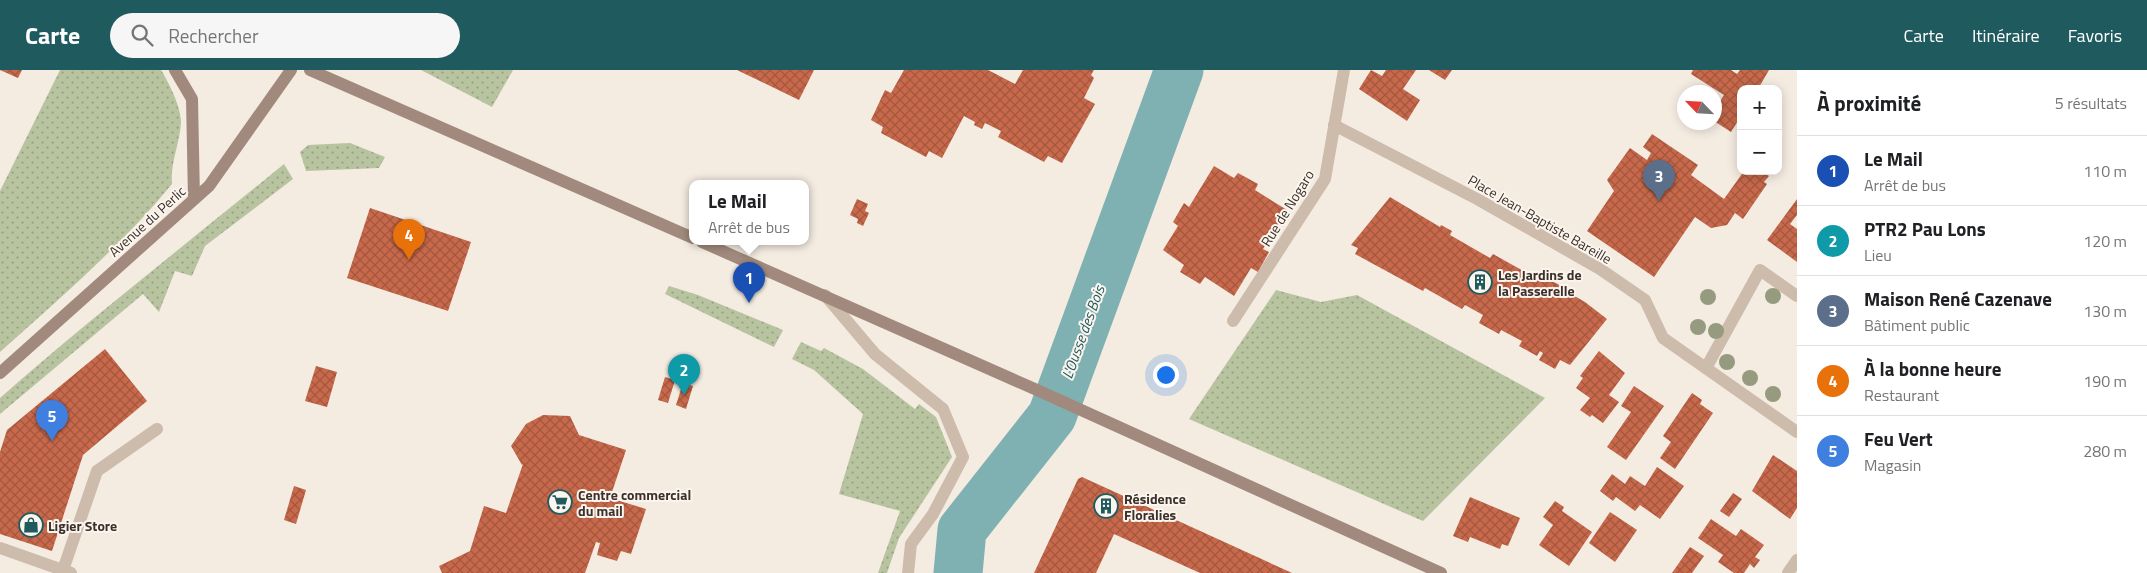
<!DOCTYPE html>
<html lang="fr">
<meta charset="utf-8">
<style>
:root{--surface:#fff;--page:#f6f6f6;--text:#202124;--muted:#757577;--line:#e0e0e0;--accent:#1f5a5e}
body{margin:0;font-family:"Titillium Web",sans-serif;background:var(--page);color:var(--text)}
.controls{position:absolute;right:15px;top:15px;display:grid;overflow:hidden;border-radius:10px;box-shadow:0 2px 12px #0003}
.controls button{width:45px;height:45px;display:grid;place-items:center;padding:0;border:0;border-bottom:1px solid var(--line);background:var(--surface);color:var(--text);font:25px sans-serif}
.compass{position:absolute;left:1677px;top:15px;width:45px;height:45px;border-radius:50%;background:var(--surface);box-shadow:0 2px 12px #0003;rotate:295deg}
.you{position:absolute;left:1165px;top:304px;width:18px;height:18px;margin:-12px;border:4px solid #fff;border-radius:50%;background:#1a73e8;box-shadow:0 0 0 8px #1a73e833}
.badge{display:grid;place-items:center;width:32px;height:32px;border-radius:50%;background:var(--accent);color:#fff;font-size:16px;font-weight:700}
.pin{position:absolute;translate:-50% -41px;filter:drop-shadow(0 1px 2px #0008)}
.pin::after{content:'';position:absolute;top:26px;width:18px;height:15px;background:inherit;clip-path:polygon(0 0,100% 0,50% 100%)}
.popup{position:absolute;left:689px;top:110px;width:120px;height:65px;box-sizing:border-box;display:grid;place-content:center;border-radius:10px;background:var(--surface);filter:drop-shadow(0 1px 4px #0005);font-size:16px;white-space:nowrap;color:var(--muted)}
.popup b{font-size:19px;color:var(--text)}
.popup::after{content:'';position:absolute;left:50%;top:100%;margin-left:-10px;border:10px solid transparent;border-top-color:var(--surface)}
.list{margin:0;padding:0;list-style:none}
h2{display:flex;justify-content:space-between;align-items:center;height:65px;margin:0;padding:0 20px;font-size:21px}
h2 small{font-size:16px;font-weight:400;color:var(--muted)}
.list li{display:grid;grid-template-columns:32px 1fr auto;gap:15px;align-items:center;box-sizing:border-box;height:70px;padding:0 20px;border-top:1px solid var(--line)}
.list b{display:block;font-size:19px;white-space:nowrap}
.list p{margin:0;font-size:16px;white-space:nowrap;color:var(--muted)}
.list em{font-size:16px;font-style:normal;color:var(--muted)}
.icon{flex:none;width:28px;height:28px;fill:none;stroke:currentColor;stroke-width:2;stroke-linecap:round;stroke-linejoin:round}
.map{position:relative;flex:none;width:1797px;height:503px;overflow:hidden}
header{display:flex;align-items:center;gap:30px;box-sizing:border-box;height:70px;padding:0 25px;background:var(--accent);color:#fff}
header strong{font-size:24px}
nav{display:flex;gap:28px;margin-inline-start:auto;font-size:18px}
.search{width:350px;height:45px;background:var(--page);display:flex;align-items:center;gap:12px;box-sizing:border-box;padding:0 18px;border-radius:28px;color:var(--muted);font-size:19px}
main{display:flex}
aside{flex:1;background:var(--surface)}
.map>svg:first-child{display:block}
.grass{fill:url(#grass-dots)}
.lines{fill:none;stroke-linecap:round;stroke-linejoin:round}
.river{stroke:#7fb0b2;stroke-width:49}
.building{fill:url(#building-cross-hatch)}
.lane{stroke:#cdbbac;stroke-width:12}
.street{stroke:#cdbbac;stroke-width:12}
.secondary{stroke:#a18a7d;stroke-width:12}
.tree{fill:#969b7f}
.labels{text-anchor:middle;dominant-baseline:central;stroke-width:4;stroke-linejoin:round;paint-order:stroke}
.street-label{font-size:14px;fill:#3b302b;stroke:#fbf5ee}
.poi-label{font-size:14px;font-weight:bold;fill:#3b302b;stroke:#fbf5ee;text-anchor:start}
.water-label{font-size:15px;font-style:italic;fill:#1f5a5e;stroke:#fbf5ee}
</style>
<header>
<strong>Carte</strong>
<div class="search"><svg class="icon" aria-label="search" viewBox="0 0 24 24"><circle cx="10" cy="10" r="6"/><path d="M15 15l6 6"/></svg>Rechercher</div>
<nav><a>Carte</a><a>Itinéraire</a><a>Favoris</a></nav>
</header>
<main>
<div class="map">
<svg width="1797" height="503" viewBox="0 0 1797 503">
<defs>
<pattern id="grass-dots" width="8" height="8" patternUnits="userSpaceOnUse" patternTransform="scale(1.25)"><rect width="8" height="8" fill="#b8c4a0"/><path d="M2 2h.1M6 6h.1" fill="none" stroke="#97a083" stroke-width="1.8" stroke-linecap="round"/></pattern>
<pattern id="building-cross-hatch" width="8" height="8" patternUnits="userSpaceOnUse" patternTransform="scale(1.25)"><rect width="8" height="8" fill="#c8694b"/><path d="M0 0l8 8M0 8l8-8" fill="none" stroke="#a4573f"/></pattern>
</defs>
<rect width="100%" height="100%" fill="#f4ebe1"/>
<g class="grass">
<path d="M60 0H161C169 13 181 37 181 52 180 73 170 93 172 114 121 176 59 229 0 282V121Z"/>
<polygon points="421,0 513,0 492,37"/>
<polygon points="350,73 385,87 379,98 306,101 300,82 308,75"/>
<path d="M284 94 293 109 205 176 192 206 175 201 159 242 143 224 0 344V328C92 247 189 172 284 94Z"/>
<polygon points="669,216 698,225 783,260 774,277 665,224"/>
<polygon points="1276,220 1321,232 1357,225 1545,328 1423,451 1189,349"/>
<polygon points="801,272 821,281 824,278 863,299 915,339 919,334 936,347 952,387 899,468 887,503 878,503 900,441 839,424 863,344 814,300 792,289"/>
</g>
<g class="lines">
<polyline class="river" points="958,503 962,460 1052,346 1179,0"/>
</g>
<g class="building">
<polygon points="0,0 22,0 18,8"/>
<polygon points="737,0 814,0 799,30"/>
<polygon points="904,0 988,0 1015,14 1023,0 1094,0 1091,5 1094,8 1084,28 1095,34 1062,93 1048,86 1044,92 998,67 1001,61 985,53 982,59 974,55 975,52 964,46 942,88 929,81 926,87 881,63 883,57 871,50 885,20 891,23"/>
<polygon points="1371,0 1382,6 1386,0 1416,0 1403,19 1420,30 1407,51 1359,19"/>
<polygon points="1429,0 1452,0 1445,10"/>
<polygon points="1693,0 1731,0 1737,4 1740,0 1769,0 1758,19 1741,19 1741,46 1731,62 1714,51 1714,41 1724,25 1691,4"/>
<polygon points="1652,64 1698,95 1691,105 1724,129 1744,101 1762,101 1769,106 1764,112 1767,114 1743,149 1735,143 1727,155 1711,158 1695,147 1654,207 1587,161 1614,121 1607,110 1630,78 1647,90 1651,83 1643,77"/>
<polygon points="1214,96 1234,108 1238,103 1258,114 1255,120 1287,140 1263,179 1269,182 1258,202 1251,198 1234,226 1205,207 1200,214 1180,202 1184,195 1163,180 1178,156 1173,152 1184,133 1189,137"/>
<polygon points="1390,127 1440,157 1441,155 1452,161 1450,165 1490,188 1493,184 1532,206 1535,202 1565,218 1564,220 1585,232 1607,249 1570,295 1560,290 1555,299 1539,290 1543,283 1540,281 1537,286 1519,276 1522,271 1501,260 1499,264 1479,253 1483,245 1465,235 1462,239 1425,218 1423,221 1355,184 1358,178 1351,175"/>
<polygon points="857,129 868,134 865,141 869,143 863,156 857,153 858,149 850,145"/>
<polygon points="1797,129 1797,145 1790,154 1797,159 1797,192 1767,170"/>
<polygon points="370,138 471,172 448,241 347,208"/>
<polygon points="105,279 147,331 83,385 52,481 0,464 0,382 7,360"/>
<polygon points="1599,281 1625,303 1609,325 1619,332 1603,353 1592,345 1590,347 1580,340 1590,328 1576,318 1583,308 1580,306"/>
<polygon points="316,296 337,302 327,337 305,331"/>
<polygon points="665,307 675,310 668,333 658,330"/>
<polygon points="683,313 693,316 686,339 676,335"/>
<polygon points="1634,316 1664,336 1626,390 1607,377 1631,342 1621,336"/>
<polygon points="1692,323 1702,330 1700,334 1713,343 1675,399 1660,388 1671,372 1663,366"/>
<polygon points="543,345 570,346 579,365 626,380 610,428 646,439 631,484 621,481 617,491 597,485 600,473 596,472 585,503 442,503 439,496 470,481 484,436 506,443 523,394 522,395 511,376 526,354"/>
<polygon points="1773,385 1797,401 1797,438 1790,449 1752,421"/>
<polygon points="1657,397 1684,416 1660,449 1640,435 1635,441 1616,427 1613,431 1600,421 1612,404 1625,414 1630,406 1645,416"/>
<polygon points="1082,407 1292,503 1200,503 1114,464 1096,503 1034,503 1078,409"/>
<polygon points="294,416 306,420 296,454 284,450"/>
<polygon points="1733,423 1742,429 1729,447 1720,441"/>
<polygon points="1470,427 1520,448 1508,476 1502,474 1500,479 1470,467 1468,472 1453,466"/>
<polygon points="1555,431 1564,437 1562,441 1592,462 1569,496 1539,475 1553,455 1543,447"/>
<polygon points="1610,442 1637,460 1615,492 1589,473"/>
<polygon points="1711,449 1736,466 1741,459 1764,475 1755,487 1760,490 1754,498 1750,494 1744,503 1734,503 1718,492 1723,485 1698,468"/>
<polygon points="1690,477 1704,486 1692,503 1672,503"/>
</g>
<g class="lines">
<g class="lane">
<polyline points="825,225 875,284 943,339 963,387 933,444 911,474 908,503"/>
<polyline points="0,478 71,503"/>
<polyline points="63,500 97,401 157,359"/>
</g>
<g class="street">
<polyline points="1334,55 1479,130 1600,199 1645,230 1663,268 1797,362"/>
<polyline points="1233,251 1325,109 1344,0"/>
<polyline points="1706,298 1760,200 1797,226"/>
<polyline points="1788,503 1797,490"/>
</g>
<g class="secondary">
<polyline points="175,0 192,29 194,129"/>
<polyline points="310,0 693,168"/>
<polyline points="702,172 1037,320 1441,503"/>
<polyline points="0,303 209,116 291,0"/>
</g>
</g>
<g class="tree">
<circle cx="1773" cy="226" r="8"/>
<circle cx="1708" cy="227" r="8"/>
<circle cx="1698" cy="257" r="8"/>
<circle cx="1716" cy="261" r="8"/>
<circle cx="1727" cy="292" r="8"/>
<circle cx="1750" cy="308" r="8"/>
<circle cx="1773" cy="324" r="8"/>
</g>
<defs>
<g id="building-ring" transform="scale(1.25)"><circle r="9.5" fill="#fbf5ee" stroke="#1f5a5e" stroke-width="1.5"/><path d="M-4-6H4V6H1V3H-1V6H-4ZM-2.5-4.3h1.7v1.8h-1.7ZM.8-4.3h1.7v1.8H.8ZM-2.5-1h1.7V.8h-1.7ZM.8-1h1.7V.8H.8Z" fill="#1f5a5e"/></g>
<g id="supermarket-ring" transform="scale(1.25)"><circle r="9.5" fill="#fbf5ee" stroke="#1f5a5e" stroke-width="1.5"/><path d="M-6-5.5h2.5l.6 2H6L4.5 2H-2.5L-4.4-4H-6ZM-1.5 3.2a1.3 1.3 0 1 0 .1 0ZM3 3.2a1.3 1.3 0 1 0 .1 0Z" fill="#1f5a5e"/></g>
<g id="shop-ring" transform="scale(1.25)"><circle r="9.5" fill="#fbf5ee" stroke="#1f5a5e" stroke-width="1.5"/><path d="M-5-2.5h2.3a2.7 3.5 0 0 1 5.4 0H5L5.5 6h-11ZM-1.5-2.5h3a1.5 2.3 0 0 0-3 0Z" fill="#1f5a5e"/></g>
</defs>
<g fill-rule="evenodd">
<use href="#building-ring" x="1480" y="212"/>
<use href="#supermarket-ring" x="560" y="432"/>
<use href="#building-ring" x="1106" y="436"/>
<use href="#shop-ring" x="31" y="455"/>
</g>
<g class="labels">
<g class="street-label">
<text transform="translate(1287 138) rotate(-58)">Rue de Nogaro</text>
<text transform="translate(1540 149) rotate(30)">Place Jean-Baptiste Bareille</text>
<text transform="translate(147 151) rotate(-42)">Avenue du Perlic</text>
</g>
<g class="poi-label">
<text x="1498" y="204">Les Jardins de<tspan x="1498" dy="16">la Passerelle</tspan></text>
<text x="578" y="424">Centre commercial<tspan x="578" dy="16">du mail</tspan></text>
<text x="1124" y="428">Résidence<tspan x="1124" dy="16">Floralies</tspan></text>
<text x="48" y="455">Ligier Store</text>
</g>
<g class="water-label">
<text transform="translate(1083 262) rotate(-70)">L'Ousse des Bois</text>
</g>
</g>
</svg>
<div class="controls">
<button>+</button>
<button>−</button>
</div>
<svg class="compass" viewBox="-18 -18 36 36"><path d="M0-13l5 13h-10z" fill="#e53935"/><path d="M0 13l5-13h-10z" fill="#757577"/></svg>
<div class="you"></div>
<div class="pin badge" style="left:749px;top:233px;background:#1a4fb4">1</div>
<div class="popup"><b>Le Mail</b>Arrêt de bus</div>
<div class="pin badge" style="left:684px;top:325px;background:#0f9aa8">2</div>
<div class="pin badge" style="left:1659px;top:131px;background:#5c6f8a">3</div>
<div class="pin badge" style="left:409px;top:190px;background:#e8710a">4</div>
<div class="pin badge" style="left:52px;top:371px;background:#3f7fe0">5</div>
</div>
<aside>
<h2>À proximité<small>5 résultats</small></h2>
<ul class="list">
<li><span class="badge" style="background:#1a4fb4">1</span><div><b>Le Mail</b><p>Arrêt de bus</p></div><em>110 m</em></li>
<li><span class="badge" style="background:#0f9aa8">2</span><div><b>PTR2 Pau Lons</b><p>Lieu</p></div><em>120 m</em></li>
<li><span class="badge" style="background:#5c6f8a">3</span><div><b>Maison René Cazenave</b><p>Bâtiment public</p></div><em>130 m</em></li>
<li><span class="badge" style="background:#e8710a">4</span><div><b>À la bonne heure</b><p>Restaurant</p></div><em>190 m</em></li>
<li><span class="badge" style="background:#3f7fe0">5</span><div><b>Feu Vert</b><p>Magasin</p></div><em>280 m</em></li>
</ul>
</aside>
</main>
